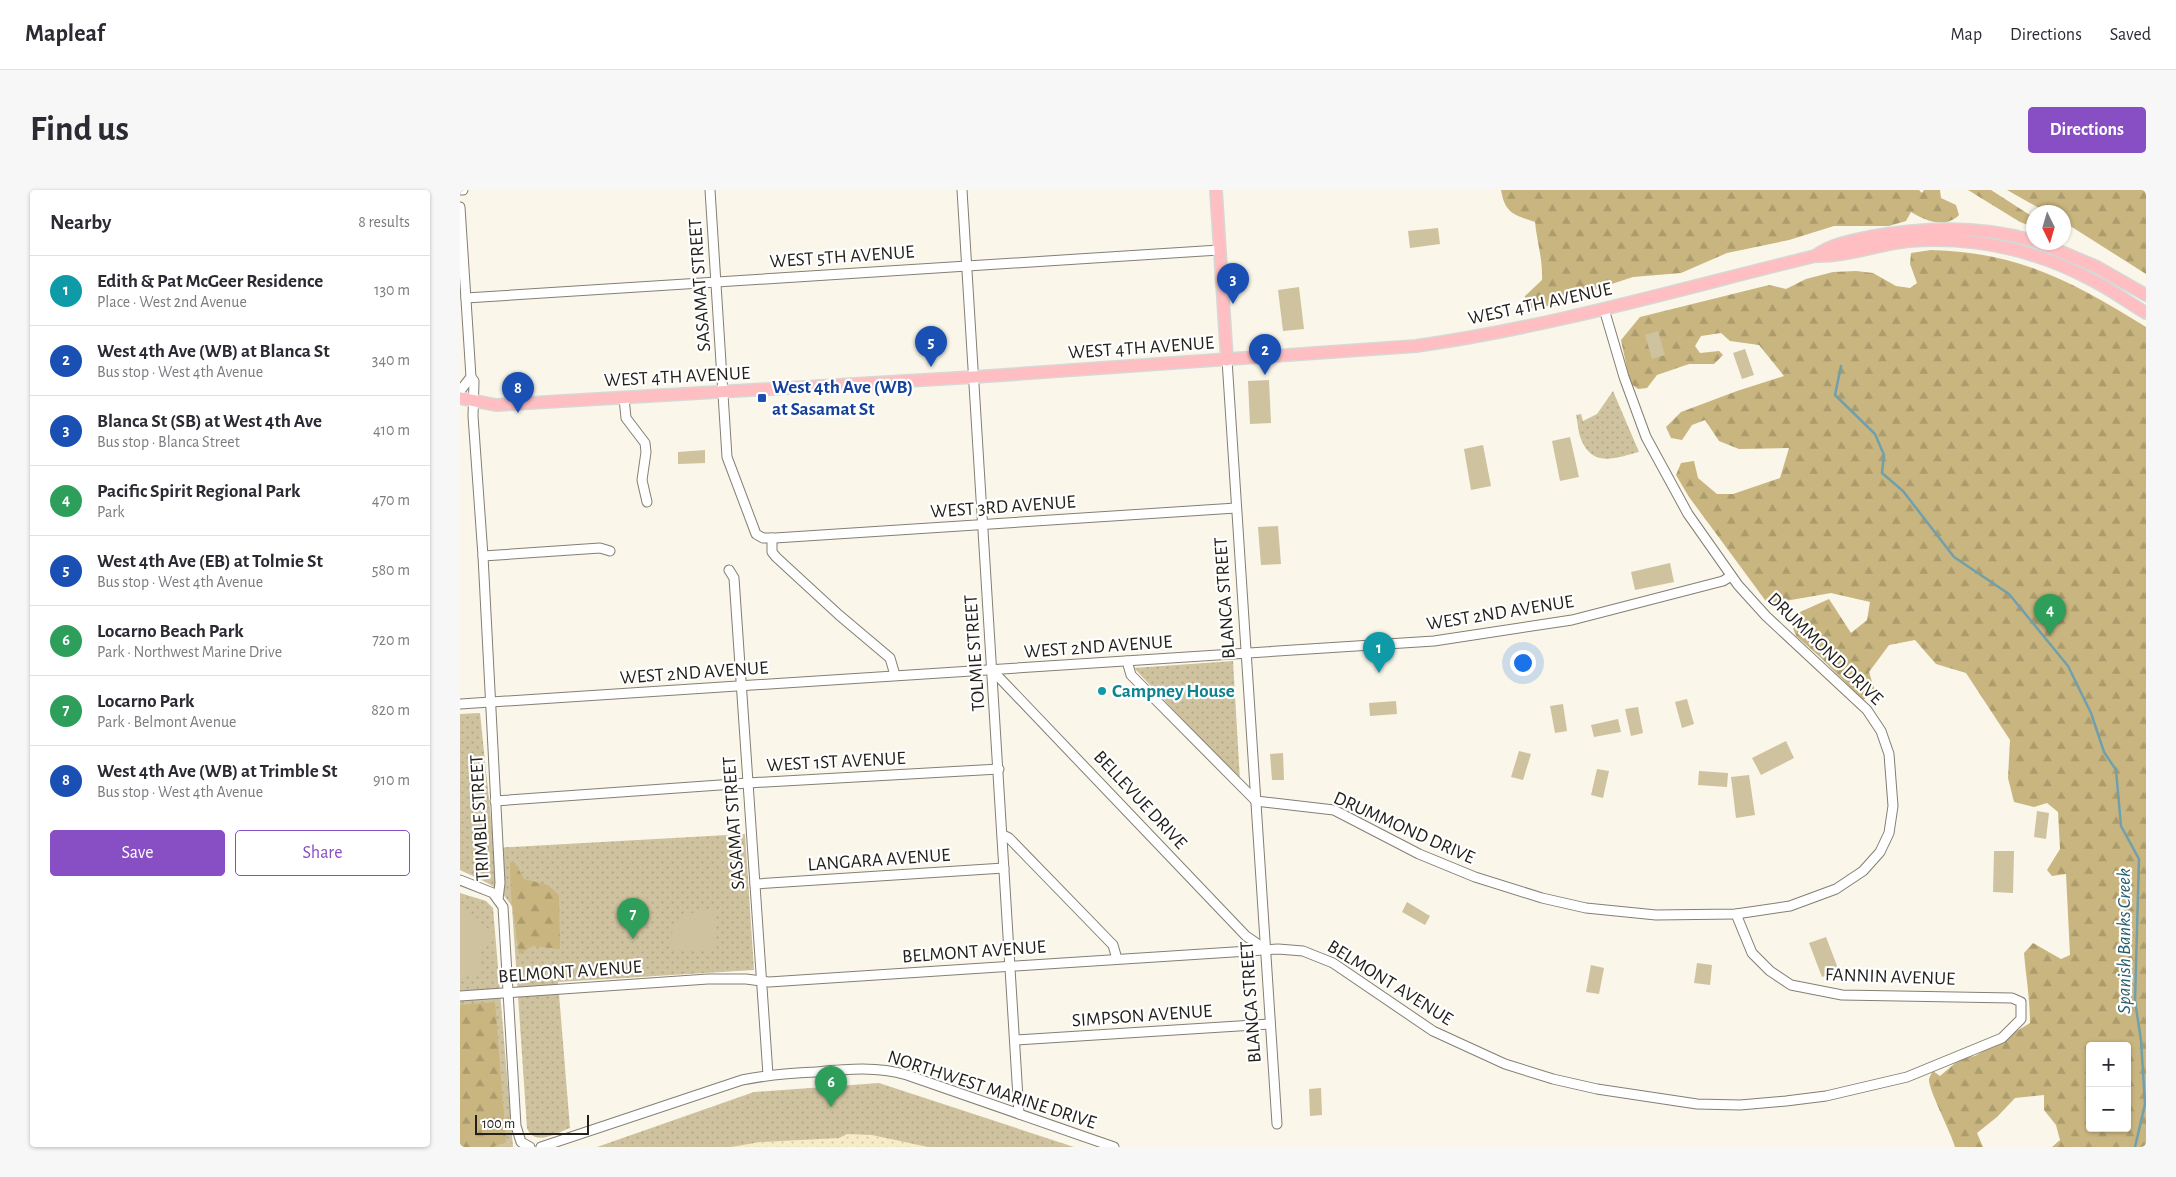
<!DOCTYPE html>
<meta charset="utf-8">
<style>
:root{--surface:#fff;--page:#f7f7f7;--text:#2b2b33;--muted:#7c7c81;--line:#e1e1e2;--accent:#884ec4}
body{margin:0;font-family:"Alegreya Sans",sans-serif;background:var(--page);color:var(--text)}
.controls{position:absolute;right:15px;bottom:15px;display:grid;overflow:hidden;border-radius:5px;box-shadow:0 1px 4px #0004}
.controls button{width:45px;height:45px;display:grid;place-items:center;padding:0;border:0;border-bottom:1px solid var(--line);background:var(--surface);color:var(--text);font:25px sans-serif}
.compass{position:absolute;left:1566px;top:15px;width:45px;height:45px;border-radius:50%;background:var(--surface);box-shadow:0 1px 4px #0004;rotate:175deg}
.scale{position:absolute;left:15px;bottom:12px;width:114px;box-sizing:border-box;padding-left:5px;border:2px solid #23211c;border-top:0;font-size:14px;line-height:18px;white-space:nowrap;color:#23211c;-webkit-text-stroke:4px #fff;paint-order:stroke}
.you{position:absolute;left:1062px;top:472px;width:18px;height:18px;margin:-12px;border:4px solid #fff;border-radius:50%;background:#1a73e8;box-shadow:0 0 0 8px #1a73e833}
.badge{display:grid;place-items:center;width:32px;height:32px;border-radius:50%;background:var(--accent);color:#fff;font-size:16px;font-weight:700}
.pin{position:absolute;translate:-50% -41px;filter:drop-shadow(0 1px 2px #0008)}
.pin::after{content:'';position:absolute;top:26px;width:18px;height:15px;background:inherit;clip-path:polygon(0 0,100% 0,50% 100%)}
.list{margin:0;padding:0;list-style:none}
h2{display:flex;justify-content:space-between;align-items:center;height:65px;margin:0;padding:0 20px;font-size:21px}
h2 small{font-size:16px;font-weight:400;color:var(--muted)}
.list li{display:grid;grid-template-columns:32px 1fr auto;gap:15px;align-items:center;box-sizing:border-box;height:70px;padding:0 20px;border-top:1px solid var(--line)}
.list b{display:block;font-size:19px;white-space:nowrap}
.list p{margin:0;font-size:16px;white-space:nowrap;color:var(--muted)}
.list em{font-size:16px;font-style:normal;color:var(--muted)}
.actions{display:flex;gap:10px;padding:15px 20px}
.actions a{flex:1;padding:11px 0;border:1px solid var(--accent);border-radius:5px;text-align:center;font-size:18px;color:var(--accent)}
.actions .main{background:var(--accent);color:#fff}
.map{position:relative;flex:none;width:1686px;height:957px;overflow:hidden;border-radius:5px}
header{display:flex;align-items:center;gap:30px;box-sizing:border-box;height:70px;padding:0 25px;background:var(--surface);border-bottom:1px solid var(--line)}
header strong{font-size:24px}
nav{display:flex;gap:28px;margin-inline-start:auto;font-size:18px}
.intro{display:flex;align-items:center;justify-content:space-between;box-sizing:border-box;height:120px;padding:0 30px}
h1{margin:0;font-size:35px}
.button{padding:12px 22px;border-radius:5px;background:var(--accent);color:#fff;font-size:18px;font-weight:700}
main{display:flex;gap:30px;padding:0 30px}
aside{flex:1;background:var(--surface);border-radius:5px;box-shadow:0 1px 4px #0004}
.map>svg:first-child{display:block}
.green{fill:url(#green-dots)}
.forest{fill:url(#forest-firs);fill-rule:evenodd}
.sand{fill:url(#sand-dots)}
.pitch{fill:#cfc29f}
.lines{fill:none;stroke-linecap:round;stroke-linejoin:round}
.stream{stroke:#71a0ac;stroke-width:2.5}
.minor-casing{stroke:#847f74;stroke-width:11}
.major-casing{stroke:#d7d7d6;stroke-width:14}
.minor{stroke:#fff;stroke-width:9}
.major{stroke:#febec2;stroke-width:11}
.transit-dot{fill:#1a4fb4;stroke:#fff;stroke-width:2}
.culture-dot{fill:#0f9aa8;stroke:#fff;stroke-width:2}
.labels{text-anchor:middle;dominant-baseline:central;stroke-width:4.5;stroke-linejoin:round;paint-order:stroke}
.street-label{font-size:19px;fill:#23211c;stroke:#fff}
.transit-label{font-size:19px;font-weight:bold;fill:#164399;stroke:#fff;text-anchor:start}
.culture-label{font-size:19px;font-weight:bold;fill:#0d838f;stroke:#fff;text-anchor:start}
.water-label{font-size:20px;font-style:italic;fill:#265f6c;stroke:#fff}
</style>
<header>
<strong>Mapleaf</strong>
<nav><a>Map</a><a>Directions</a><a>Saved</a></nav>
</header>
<div class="intro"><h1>Find us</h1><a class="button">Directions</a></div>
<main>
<aside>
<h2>Nearby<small>8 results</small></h2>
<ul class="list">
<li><span class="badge" style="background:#0f9aa8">1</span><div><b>Edith &amp; Pat McGeer Residence</b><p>Place · West 2nd Avenue</p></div><em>130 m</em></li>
<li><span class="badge" style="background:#1a4fb4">2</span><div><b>West 4th Ave (WB) at Blanca St</b><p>Bus stop · West 4th Avenue</p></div><em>340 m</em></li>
<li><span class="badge" style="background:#1a4fb4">3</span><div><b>Blanca St (SB) at West 4th Ave</b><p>Bus stop · Blanca Street</p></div><em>410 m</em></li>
<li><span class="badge" style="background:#2e9e5b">4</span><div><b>Pacific Spirit Regional Park</b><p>Park</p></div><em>470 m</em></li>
<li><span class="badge" style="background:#1a4fb4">5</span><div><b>West 4th Ave (EB) at Tolmie St</b><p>Bus stop · West 4th Avenue</p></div><em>580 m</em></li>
<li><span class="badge" style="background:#2e9e5b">6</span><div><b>Locarno Beach Park</b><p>Park · Northwest Marine Drive</p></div><em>720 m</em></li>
<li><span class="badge" style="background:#2e9e5b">7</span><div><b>Locarno Park</b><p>Park · Belmont Avenue</p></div><em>820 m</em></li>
<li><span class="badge" style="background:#1a4fb4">8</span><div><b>West 4th Ave (WB) at Trimble St</b><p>Bus stop · West 4th Avenue</p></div><em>910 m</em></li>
</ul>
<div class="actions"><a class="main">Save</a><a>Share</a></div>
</aside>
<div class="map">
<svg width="1686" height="957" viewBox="0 0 1686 957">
<defs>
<pattern id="green-dots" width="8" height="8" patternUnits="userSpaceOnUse" patternTransform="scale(1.25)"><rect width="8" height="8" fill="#cfc29f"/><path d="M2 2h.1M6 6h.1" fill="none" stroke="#b1a688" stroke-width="1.8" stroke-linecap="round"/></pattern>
<pattern id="forest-firs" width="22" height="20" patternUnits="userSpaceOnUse" patternTransform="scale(1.25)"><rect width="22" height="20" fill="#c9b57f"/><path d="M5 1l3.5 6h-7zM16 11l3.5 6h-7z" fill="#ac9b6d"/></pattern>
<pattern id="sand-dots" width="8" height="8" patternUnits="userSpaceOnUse" patternTransform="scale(1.25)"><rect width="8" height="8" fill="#f6ecc7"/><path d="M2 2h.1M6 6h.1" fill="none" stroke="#d3caaa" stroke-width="1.8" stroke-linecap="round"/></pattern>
</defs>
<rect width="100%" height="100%" fill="#faf6e9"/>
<g class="green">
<path d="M1153 201 1179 262C1156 268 1132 278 1121 249 1118 242 1118 233 1116 225L1121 224 1123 231 1137 224Z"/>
<polygon points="773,471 780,591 674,478"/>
<path d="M20 523 34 658 285 644 294 780 98 792 110 938C97 943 74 957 67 938L52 717C41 696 21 690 0 680V524Z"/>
<polygon points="0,703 26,711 33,718 53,957 0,957"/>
<polygon points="419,893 614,957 137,957 294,902"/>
</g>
<g class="forest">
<path d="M1041 0H1459L1462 3 1464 0H1480L1481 8 1496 15 1499 25C1485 39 1466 31 1451 22L1446 31 1429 36H1374L1329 50 1267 63 1221 83 1173 87 1118 105 1100 115 1070 118 1065 114V106L1082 90C1083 70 1077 52 1075 32 1055 25 1045 24 1041 0Z"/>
<polygon points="1508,0 1531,0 1573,27 1573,37 1560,32"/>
<polygon points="1547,0 1686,0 1686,84 1604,32 1604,22 1586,22"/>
<path d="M1471 60C1559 62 1613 92 1686 137V957H1592L1600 950 1596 935 1584 920V905L1555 908 1537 927 1517 943 1523 957H1495C1491 942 1468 899 1469 889 1470 886 1471 884 1473 881L1480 886 1501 868 1515 866 1570 833C1570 809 1566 787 1564 763L1573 753 1601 769 1610 765 1606 684 1592 686 1587 680 1600 659 1598 622 1587 613 1574 617 1554 612 1548 588 1550 550 1506 483 1476 474 1455 450 1429 455 1409 482 1415 501 1403 510 1361 468 1336 446 1329 427 1369 409 1391 443 1407 430 1410 412 1371 403 1308 414 1229 307 1216 285 1221 273 1234 271 1238 288 1257 304H1273L1320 288 1329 258 1279 259 1259 251 1245 230 1232 235 1222 250 1211 248 1206 237 1221 222 1277 201 1324 186 1299 155 1270 151 1261 143 1241 146 1235 156 1240 163 1259 161 1263 165 1254 174H1229L1197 185 1187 198 1178 199 1170 193 1161 150 1180 127 1309 95 1326 99 1346 89 1373 82 1396 81 1413 83 1436 96 1450 98 1457 93 1450 74 1451 63ZM1630 856H1667V938H1630Z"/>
<polygon points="50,672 55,673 64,689 88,695 99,705 100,759 73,756 59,764 51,705"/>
<polygon points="35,812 46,952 33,957 0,957 0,815"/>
</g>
<polygon class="sand" points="387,944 412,945 468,957 271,957 300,952 379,948"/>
<g class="pitch">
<polygon points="978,38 980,54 950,58 948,41"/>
<polygon points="839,97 844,139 823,141 818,100"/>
<polygon points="1198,141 1205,165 1192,169 1185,145"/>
<polygon points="1285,159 1294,185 1282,189 1273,163"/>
<polygon points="809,190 811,233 790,234 788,191"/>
<polygon points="1110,247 1119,287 1100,291 1092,251"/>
<polygon points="1023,255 1031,296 1011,300 1004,259"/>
<polygon points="245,260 245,273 218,274 218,262"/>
<polygon points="818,336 821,374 801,375 798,337"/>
<polygon points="1210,373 1214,392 1175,400 1171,382"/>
<polygon points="1227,509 1234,534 1222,538 1215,512"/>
<polygon points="936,511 937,524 910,526 909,513"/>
<polygon points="1103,514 1107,541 1095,543 1090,516"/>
<polygon points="1178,517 1183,543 1171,546 1165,519"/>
<polygon points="1158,529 1161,542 1134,547 1131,535"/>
<polygon points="1326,551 1334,568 1301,585 1292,568"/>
<polygon points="1059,561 1071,564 1063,590 1051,587"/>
<polygon points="823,563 824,590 812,590 810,564"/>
<polygon points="1137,579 1149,581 1143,608 1131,605"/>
<polygon points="1239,581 1268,583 1267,597 1238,595"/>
<polygon points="1289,585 1295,625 1276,628 1271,587"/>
<polygon points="1577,621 1589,623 1586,649 1574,647"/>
<polygon points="1534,661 1554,661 1553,703 1533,702"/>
<polygon points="947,712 970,726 965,735 942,722"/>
<polygon points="0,717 15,729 18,728 19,732 35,744 20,760 22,785 0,786"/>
<path d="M254 719 256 759H212C212 755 210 748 212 743 218 725 237 720 254 719Z"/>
<polygon points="1366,747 1379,781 1362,787 1349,753"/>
<polygon points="1237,773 1252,775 1250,795 1234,793"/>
<polygon points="1131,775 1144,778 1139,804 1126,802"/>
<polygon points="861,898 862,925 850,926 849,899"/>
</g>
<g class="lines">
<polyline class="stream" points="1381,176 1375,205 1415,244 1424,265 1422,283 1443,301 1494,367 1549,404 1608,476 1631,523 1644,562 1656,580 1661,636 1679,669 1675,811 1681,850 1685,914 1675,957"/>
<g class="minor-casing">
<g id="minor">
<polyline points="0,0 3,0"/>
<polyline points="250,0 267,267 296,344 303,348 315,348 776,318"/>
<polyline points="502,0 559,924"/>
<polyline points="0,17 11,187 14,191 13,226 23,366 40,693 38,709"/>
<polyline points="6,108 759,60"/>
<polyline points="767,170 817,934"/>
<polyline points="0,201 11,187"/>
<polyline points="164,208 166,228 185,253 186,262 182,290 187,312"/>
<polyline points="312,348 312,362 316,367 379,425 430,468 435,485"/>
<polyline points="23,366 140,358 150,361"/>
<polyline points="269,380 274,388 308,885"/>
<polyline points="667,471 671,485 796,611 874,620 959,664 1015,687 1082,708 1126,718 1196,725 1276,724 1330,716 1376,699 1403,681 1420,662 1429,643 1433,616 1429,564 1421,541 1407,520 1306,426 1278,395 1228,324 1186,247 1164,187 1144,119"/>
<polyline points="533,481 786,746 805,759"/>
<polyline points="0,514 974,451 1112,430 1263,391 1271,386"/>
<polyline points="35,611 288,593 539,579"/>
<polyline points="543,645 549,648 653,755 657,769"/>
<polyline points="0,690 33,703 43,717 56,936 61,952 70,957"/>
<polyline points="295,694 544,678"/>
<polyline points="0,806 248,789 286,789 309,792 818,759 843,761 873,773 973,841 1045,874 1093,889 1137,899 1237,914 1280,915 1326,911 1366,906 1447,887 1542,848 1561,829 1561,812 1552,808 1382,805 1331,795 1310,781 1292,763 1276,724"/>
<polyline points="556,850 810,834"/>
<path d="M81 957 282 890C307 885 331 883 355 882 387 879 417 876 447 885L654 957"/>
</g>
</g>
<g class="major-casing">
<g id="major">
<polyline points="756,0 767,170"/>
<polyline points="1578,52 1637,77 1686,105"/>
<path d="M1355 66C1371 54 1390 51 1409 47 1463 37 1520 35 1574 51"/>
<path d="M0 208 36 215 514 187 956 156C1091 137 1223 98 1355 66 1387 67 1418 54 1449 51 1513 46 1575 60 1630 89 1650 99 1668 112 1686 123"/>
</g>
</g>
<use href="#minor" class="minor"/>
<use href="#major" class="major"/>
</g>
<rect class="transit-dot" x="297" y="203" width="10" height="10" rx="2.5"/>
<circle class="culture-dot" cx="642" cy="501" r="5"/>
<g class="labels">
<g class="street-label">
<text transform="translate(382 67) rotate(-4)">WEST 5TH AVENUE</text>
<text transform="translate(240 95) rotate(-94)">SASAMAT STREET</text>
<text transform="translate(1080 114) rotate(-12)">WEST 4TH AVENUE</text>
<text transform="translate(681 158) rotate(-4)">WEST 4TH AVENUE</text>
<text transform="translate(217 187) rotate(-3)">WEST 4TH AVENUE</text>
<text transform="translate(543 317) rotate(-4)">WEST 3RD AVENUE</text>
<text transform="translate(765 408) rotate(-94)">BLANCA STREET</text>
<text transform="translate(1040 423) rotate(-9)">WEST 2ND AVENUE</text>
<text transform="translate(638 457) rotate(-4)">WEST 2ND AVENUE</text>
<text transform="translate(1365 459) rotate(44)">DRUMMOND DRIVE</text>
<text transform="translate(515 463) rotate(-94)">TOLMIE STREET</text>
<text transform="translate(234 483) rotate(-4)">WEST 2ND AVENUE</text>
<text transform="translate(376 572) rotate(-3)">WEST 1ST AVENUE</text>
<text transform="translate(680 610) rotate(47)">BELLEVUE DRIVE</text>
<text transform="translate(20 628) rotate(-93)">TRIMBLE STREET</text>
<text transform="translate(274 633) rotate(-94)">SASAMAT STREET</text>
<text transform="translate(944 638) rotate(24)">DRUMMOND DRIVE</text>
<text transform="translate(419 670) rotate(-4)">LANGARA AVENUE</text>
<text transform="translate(514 762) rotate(-4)">BELMONT AVENUE</text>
<text transform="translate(110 782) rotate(-4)">BELMONT AVENUE</text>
<text transform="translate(1430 787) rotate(2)">FANNIN AVENUE</text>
<text transform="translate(930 793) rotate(32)">BELMONT AVENUE</text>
<text transform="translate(791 812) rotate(-94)">BLANCA STREET</text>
<text transform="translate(682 826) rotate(-4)">SIMPSON AVENUE</text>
<text transform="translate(532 900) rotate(18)">NORTHWEST MARINE DRIVE</text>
</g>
<g class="transit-label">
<text x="312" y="197">West 4th Ave (WB)<tspan x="312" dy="22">at Sasamat St</tspan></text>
</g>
<g class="culture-label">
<text x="652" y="501">Campney House</text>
</g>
<g class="water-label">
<text transform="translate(1664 751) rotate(-90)">Spanish Banks Creek</text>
</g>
</g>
</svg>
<div class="controls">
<button>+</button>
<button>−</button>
</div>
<svg class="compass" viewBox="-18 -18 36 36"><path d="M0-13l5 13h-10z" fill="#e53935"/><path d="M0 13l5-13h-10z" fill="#7c7c81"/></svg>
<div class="scale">100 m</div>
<div class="you"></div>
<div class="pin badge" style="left:919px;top:483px;background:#0f9aa8">1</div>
<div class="pin badge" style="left:805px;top:185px;background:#1a4fb4">2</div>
<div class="pin badge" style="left:773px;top:114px;background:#1a4fb4">3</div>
<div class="pin badge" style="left:1590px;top:445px;background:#2e9e5b">4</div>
<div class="pin badge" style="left:471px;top:177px;background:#1a4fb4">5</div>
<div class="pin badge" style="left:371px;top:917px;background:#2e9e5b">6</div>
<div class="pin badge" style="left:173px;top:749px;background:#2e9e5b">7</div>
<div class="pin badge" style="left:58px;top:223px;background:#1a4fb4">8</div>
</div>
</main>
